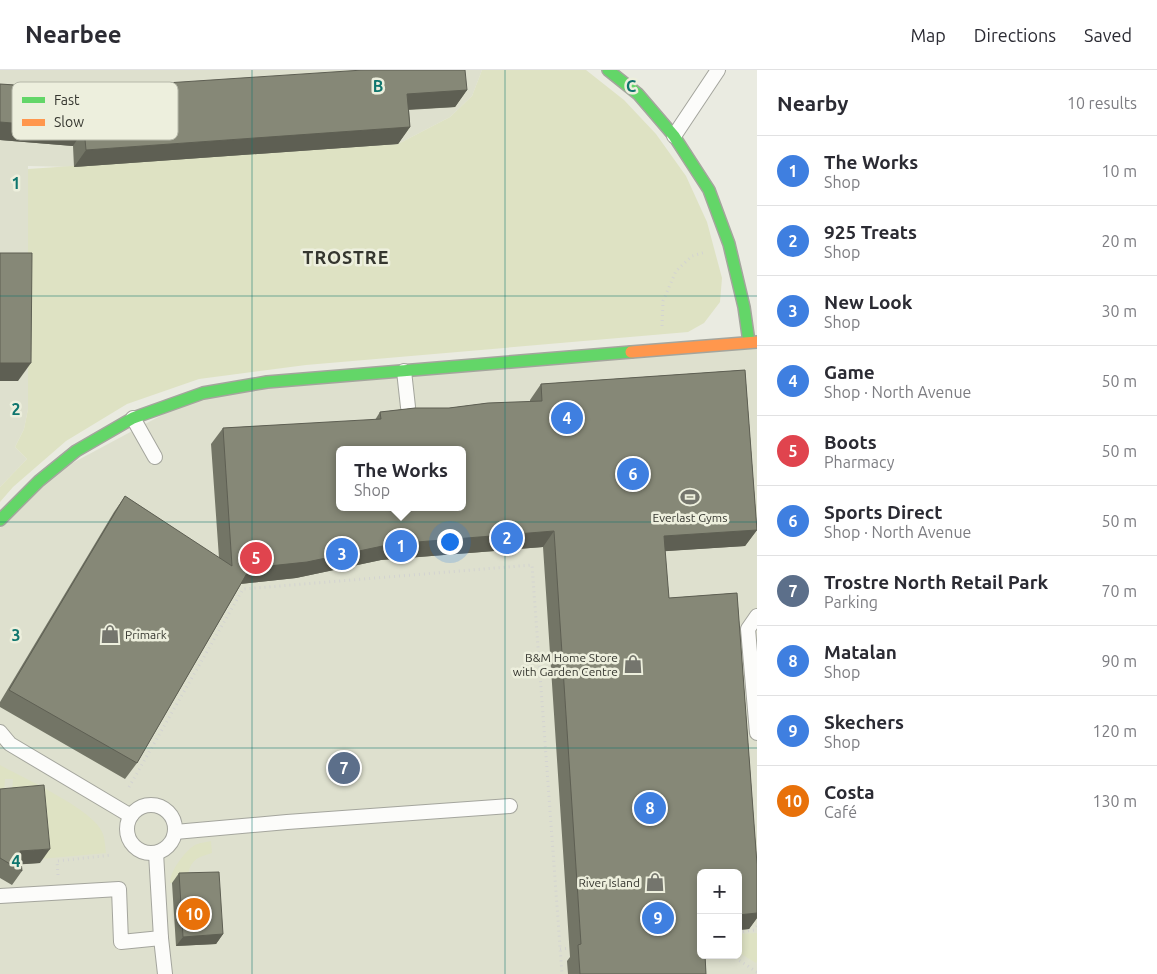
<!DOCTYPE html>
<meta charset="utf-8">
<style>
:root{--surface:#fff;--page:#f7f7f7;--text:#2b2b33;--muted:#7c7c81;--line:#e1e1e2;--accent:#74756d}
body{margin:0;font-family:Ubuntu,sans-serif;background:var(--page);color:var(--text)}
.controls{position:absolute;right:15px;bottom:15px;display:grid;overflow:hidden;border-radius:8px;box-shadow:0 2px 8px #0003}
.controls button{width:45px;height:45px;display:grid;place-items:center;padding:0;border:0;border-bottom:1px solid var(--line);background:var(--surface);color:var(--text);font:25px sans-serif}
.you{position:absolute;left:449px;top:471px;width:18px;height:18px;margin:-12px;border:4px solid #fff;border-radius:50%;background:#1a73e8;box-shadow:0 0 0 8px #1a73e833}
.badge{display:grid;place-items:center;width:32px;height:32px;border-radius:50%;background:var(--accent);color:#fff;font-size:16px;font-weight:700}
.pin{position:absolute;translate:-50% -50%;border:2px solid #fff;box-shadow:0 1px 5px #0006}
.popup{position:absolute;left:336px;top:376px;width:130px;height:65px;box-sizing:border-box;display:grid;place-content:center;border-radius:8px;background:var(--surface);filter:drop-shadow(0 1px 4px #0005);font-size:16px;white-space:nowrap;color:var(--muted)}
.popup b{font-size:19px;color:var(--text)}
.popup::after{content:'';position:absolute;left:50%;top:100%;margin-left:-10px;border:10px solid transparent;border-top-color:var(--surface)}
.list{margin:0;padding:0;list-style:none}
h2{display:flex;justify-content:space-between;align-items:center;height:65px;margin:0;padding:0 20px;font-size:21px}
h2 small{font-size:16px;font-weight:400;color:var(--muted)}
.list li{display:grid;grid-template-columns:32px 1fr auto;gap:15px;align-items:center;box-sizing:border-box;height:70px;padding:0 20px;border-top:1px solid var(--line)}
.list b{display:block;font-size:19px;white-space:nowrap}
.list p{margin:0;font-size:16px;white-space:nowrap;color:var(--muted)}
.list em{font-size:16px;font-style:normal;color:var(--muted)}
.map{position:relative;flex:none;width:757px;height:904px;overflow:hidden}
header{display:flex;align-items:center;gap:30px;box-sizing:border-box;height:70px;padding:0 25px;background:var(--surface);border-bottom:1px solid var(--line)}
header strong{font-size:24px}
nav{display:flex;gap:28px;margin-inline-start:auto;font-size:18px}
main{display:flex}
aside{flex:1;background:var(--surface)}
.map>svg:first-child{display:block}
.built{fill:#dee0ce;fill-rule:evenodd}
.green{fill:#dee2c3}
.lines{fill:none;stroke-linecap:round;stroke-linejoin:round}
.lane-casing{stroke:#a4a59d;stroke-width:16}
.fast-casing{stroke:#a4a59d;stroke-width:14}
.slow-casing{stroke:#a4a59d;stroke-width:14}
.path{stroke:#d3d3d1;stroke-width:3;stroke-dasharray:1 4;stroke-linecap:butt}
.lane{stroke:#fcfcfa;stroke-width:14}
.fast{stroke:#63d668;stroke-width:11}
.slow{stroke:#ff974d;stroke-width:11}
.wall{fill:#737566;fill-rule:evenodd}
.shaded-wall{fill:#5e5f53}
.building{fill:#868877;stroke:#5e5f53;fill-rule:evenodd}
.grid{fill:none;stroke:#0f766e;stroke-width:1;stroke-opacity:0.55}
.labels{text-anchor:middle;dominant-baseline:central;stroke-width:5;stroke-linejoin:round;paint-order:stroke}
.poi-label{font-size:12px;fill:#35362f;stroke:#edefdd;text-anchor:end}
.district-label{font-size:18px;font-weight:bold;letter-spacing:1px;fill:#35362f;stroke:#edefdd}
.key{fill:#edefdd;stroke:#b6b8a9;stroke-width:1}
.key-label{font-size:14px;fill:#35362f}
.grid-label{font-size:16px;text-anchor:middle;font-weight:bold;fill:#0f766e;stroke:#edefdd;stroke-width:5;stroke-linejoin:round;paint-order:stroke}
</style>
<header>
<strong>Nearbee</strong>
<nav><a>Map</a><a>Directions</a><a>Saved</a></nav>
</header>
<main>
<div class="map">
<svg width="757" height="904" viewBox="0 0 757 904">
<rect width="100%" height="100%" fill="#eaebe1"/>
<g class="built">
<polygon points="0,0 482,0 472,26 450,47 398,74 74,97 28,96 28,339 24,359 15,377 27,389 0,417"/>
<path d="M757 272V904H0V458L39 411 203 323ZM340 380H462V437H340ZM701 803H738V885H701Z"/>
</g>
<g class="green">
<polygon points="482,0 586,0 624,30 656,64 686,106 707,152 722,208 720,232 704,253 688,262 306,295 199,309 127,334 66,371 13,417 0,432 0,417 27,389 15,377 24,359 28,339 28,99 398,74 450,47 472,26"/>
<path d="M0 695C22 707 91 739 101 760 105 766 105 776 106 783L40 789 12 722 13 709H5L4 722H0Z"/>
<path d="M211 771 212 783C193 788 189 793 187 812L170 813C170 801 185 781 195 775 199 773 206 772 211 771Z"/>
<polygon points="757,863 757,891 756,893 738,882 738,864"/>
</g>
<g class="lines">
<g class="lane-casing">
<g id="lane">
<polyline points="674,66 718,0"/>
<polyline points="404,301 408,337"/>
<polyline points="133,348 155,387"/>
<polyline points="757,546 748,559 757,663"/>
<polyline points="0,662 10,674 131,746"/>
<circle cx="151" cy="759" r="24"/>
<polyline points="175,762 287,752 510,736"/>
<polyline points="156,783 161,868 165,904"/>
<polyline points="0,826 119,819 121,872 161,868"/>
</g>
</g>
<g class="fast-casing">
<g id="fast">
<polyline points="608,0 638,24 674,66 709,120 729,174 744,237 749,272"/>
<polyline points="0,450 39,411 76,381 133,348 203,323 267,312 631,282"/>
</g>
</g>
<g class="slow-casing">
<polyline id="slow" points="631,282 757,272"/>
</g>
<g class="path">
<polyline points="662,256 663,231 676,201 692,186 706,182"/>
<polyline points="129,717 243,519 532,495 562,904"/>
<polyline points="58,805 57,791 112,785"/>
<polyline points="738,862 754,860 757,856"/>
<polyline points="560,879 573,878"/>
<polyline points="731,885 757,902"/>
</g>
<use href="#lane" class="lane"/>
<use href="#fast" class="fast"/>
<use href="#slow" class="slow"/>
</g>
<g class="wall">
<polygon points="0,14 75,19 467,20 455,37 409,40 410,57 398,74 74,97 73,76 0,70"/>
<path d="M745 300 757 460 745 476 665 481 669 528 737 523 757 794V848L749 859 738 860V803H701V885H705L706 904H568L567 891 570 887 543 477 381 490 296 508 241 514 137 693 125 709 0 637V632L114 442 125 426 219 488 211 374 223 358 375 350 380 342 415 338H449L488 333 530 332V330L541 314ZM340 380H462V437H340Z"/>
<polygon points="0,719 40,793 21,794 22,801 12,815 0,808"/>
<polygon points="179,803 223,864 216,874 176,876 172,813"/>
</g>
<g class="shaded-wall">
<polygon points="467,20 455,37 396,40 407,24"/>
<polygon points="0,52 84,59 73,76 0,70"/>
<polygon points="410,57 398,74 74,97 86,80"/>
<polygon points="0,293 31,293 18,311 0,311"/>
<polygon points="757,460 745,476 653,482 664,466"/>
<polygon points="554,461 543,477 381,490 296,508 239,514 250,498 392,474"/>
<polygon points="50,779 40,793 12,795 20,781"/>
<polygon points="757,843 757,848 749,859 738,860 738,845"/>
<polygon points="223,864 216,874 176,876 183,867"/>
</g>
<g class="building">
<polygon points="363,0 465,0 467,20 407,24 410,57 86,80 84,59 0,52 0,14 75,19"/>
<polygon points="0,183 32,183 31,293 0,293"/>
<path d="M745 300 757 460 664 466 669 528 737 523 757 794V843L738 845V803H701V885H705L706 904H580L578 875 581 874 554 461 392 474 307 492 250 498 137 693 9 620 125 426 232 496 223 358 381 349 380 342 415 338H449L488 333 542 331 541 314ZM340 380H462V437H340Z"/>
<polygon points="44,715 50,779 20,781 22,801 0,788 0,719"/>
<polygon points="219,802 223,864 183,867 179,803"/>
</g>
<path class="grid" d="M252 0V904M505 0V904M0 226H757M0 452H757M0 678H757"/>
<defs>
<g id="stadium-bare" transform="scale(1.5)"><path d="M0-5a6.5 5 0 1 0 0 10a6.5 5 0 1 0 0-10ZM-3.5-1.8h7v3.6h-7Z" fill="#74756d" stroke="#edefdd" stroke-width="2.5" paint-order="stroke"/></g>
<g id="shop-bare" transform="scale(1.5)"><path d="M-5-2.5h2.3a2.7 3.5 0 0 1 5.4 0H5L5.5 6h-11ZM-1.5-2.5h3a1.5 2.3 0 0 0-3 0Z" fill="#74756d" stroke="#edefdd" stroke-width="2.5" paint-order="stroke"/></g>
</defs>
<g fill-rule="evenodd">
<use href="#stadium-bare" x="690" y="427"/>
<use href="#shop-bare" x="110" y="564"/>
<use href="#shop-bare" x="633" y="594"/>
<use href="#shop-bare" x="655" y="812"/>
</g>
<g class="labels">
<g class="poi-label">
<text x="690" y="447" text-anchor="middle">Everlast Gyms</text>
<text x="125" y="564" text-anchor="start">Primark</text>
<text x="618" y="587">B&amp;M Home Store<tspan x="618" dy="14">with Garden Centre</tspan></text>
<text x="640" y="812">River Island</text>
</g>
<g class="district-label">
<text x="346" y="187">TROSTRE</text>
</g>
</g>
<rect x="12" y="12" width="166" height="58" rx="8" class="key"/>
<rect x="22" y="27" width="23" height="6" fill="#63d668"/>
<rect x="22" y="49" width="23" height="7" fill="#ff974d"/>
<g class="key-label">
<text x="54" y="35">Fast</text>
<text x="54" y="57">Slow</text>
</g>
<g class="grid-label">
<text x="378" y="22">B</text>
<text x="631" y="22">C</text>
<text x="16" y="119">1</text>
<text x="16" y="345">2</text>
<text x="16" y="571">3</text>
<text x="16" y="797">4</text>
</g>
</svg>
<div class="controls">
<button>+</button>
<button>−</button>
</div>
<div class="you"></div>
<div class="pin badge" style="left:401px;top:476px;background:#3f7fe0">1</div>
<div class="popup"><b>The Works</b>Shop</div>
<div class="pin badge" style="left:507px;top:468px;background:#3f7fe0">2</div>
<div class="pin badge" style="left:342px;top:484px;background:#3f7fe0">3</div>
<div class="pin badge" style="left:567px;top:348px;background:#3f7fe0">4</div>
<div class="pin badge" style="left:256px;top:488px;background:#e0444e">5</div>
<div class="pin badge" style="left:633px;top:404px;background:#3f7fe0">6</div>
<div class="pin badge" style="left:344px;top:698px;background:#5c6f8a">7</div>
<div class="pin badge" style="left:650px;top:738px;background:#3f7fe0">8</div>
<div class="pin badge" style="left:658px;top:848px;background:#3f7fe0">9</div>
<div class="pin badge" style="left:194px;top:844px;background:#e8710a">10</div>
</div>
<aside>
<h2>Nearby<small>10 results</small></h2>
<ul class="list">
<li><span class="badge" style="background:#3f7fe0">1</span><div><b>The Works</b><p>Shop</p></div><em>10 m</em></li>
<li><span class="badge" style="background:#3f7fe0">2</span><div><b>925 Treats</b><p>Shop</p></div><em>20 m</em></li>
<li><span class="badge" style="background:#3f7fe0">3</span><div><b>New Look</b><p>Shop</p></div><em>30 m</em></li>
<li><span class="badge" style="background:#3f7fe0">4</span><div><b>Game</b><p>Shop · North Avenue</p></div><em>50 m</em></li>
<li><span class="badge" style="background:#e0444e">5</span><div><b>Boots</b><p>Pharmacy</p></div><em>50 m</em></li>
<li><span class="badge" style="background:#3f7fe0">6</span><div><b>Sports Direct</b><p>Shop · North Avenue</p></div><em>50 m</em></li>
<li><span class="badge" style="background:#5c6f8a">7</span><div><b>Trostre North Retail Park</b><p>Parking</p></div><em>70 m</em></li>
<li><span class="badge" style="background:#3f7fe0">8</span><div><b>Matalan</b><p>Shop</p></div><em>90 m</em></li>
<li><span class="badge" style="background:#3f7fe0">9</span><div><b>Skechers</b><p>Shop</p></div><em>120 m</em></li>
<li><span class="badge" style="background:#e8710a">10</span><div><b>Costa</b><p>Café</p></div><em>130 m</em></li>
</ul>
</aside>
</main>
